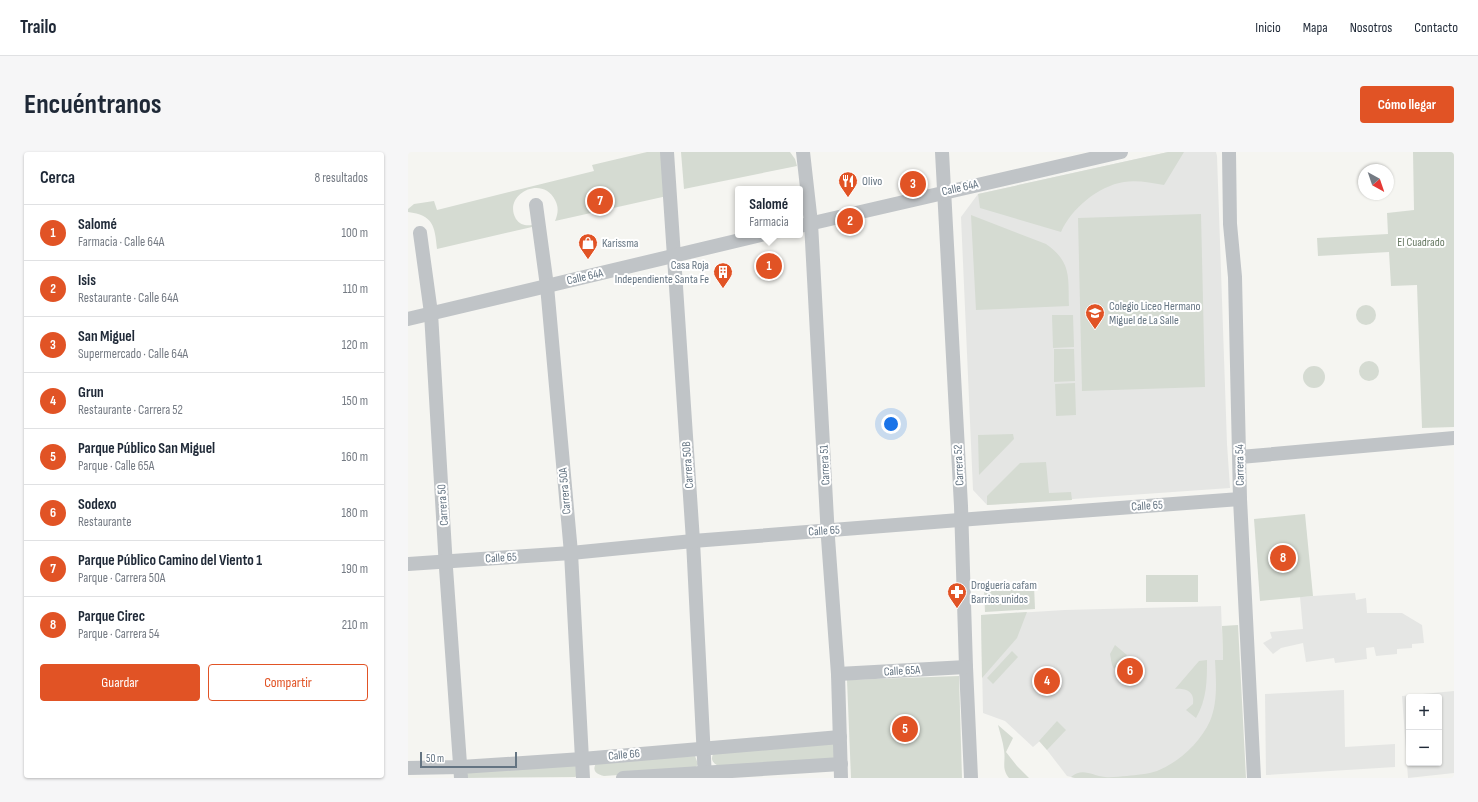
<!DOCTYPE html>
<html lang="es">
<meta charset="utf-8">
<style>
:root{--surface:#fff;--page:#f6f6f7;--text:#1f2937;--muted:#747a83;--line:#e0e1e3;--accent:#e15325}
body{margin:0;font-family:"Sofia Sans Condensed",sans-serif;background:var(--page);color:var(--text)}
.controls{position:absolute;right:12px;bottom:12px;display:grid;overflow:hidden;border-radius:4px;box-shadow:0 1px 3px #0004}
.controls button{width:36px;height:36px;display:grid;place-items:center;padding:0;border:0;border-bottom:1px solid var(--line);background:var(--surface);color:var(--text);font:20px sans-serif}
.compass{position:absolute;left:950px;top:12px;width:36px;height:36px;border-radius:50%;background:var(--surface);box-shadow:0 1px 3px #0004;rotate:140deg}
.scale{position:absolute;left:12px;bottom:10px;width:97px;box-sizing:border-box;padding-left:4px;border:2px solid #647482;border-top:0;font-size:11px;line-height:14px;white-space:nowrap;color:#647482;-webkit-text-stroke:3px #fff;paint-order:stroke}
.you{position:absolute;left:483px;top:272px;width:14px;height:14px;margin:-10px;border:3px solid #fff;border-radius:50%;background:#1a73e8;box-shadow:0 0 0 6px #1a73e833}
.badge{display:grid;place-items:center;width:26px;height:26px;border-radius:50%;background:var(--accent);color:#fff;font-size:13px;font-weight:700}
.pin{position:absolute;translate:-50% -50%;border:2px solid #fff;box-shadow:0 1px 4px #0006}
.popup{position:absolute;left:327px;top:34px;width:68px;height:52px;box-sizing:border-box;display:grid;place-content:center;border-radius:4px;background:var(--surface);filter:drop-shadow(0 1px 3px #0005);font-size:13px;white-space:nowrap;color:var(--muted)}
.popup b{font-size:15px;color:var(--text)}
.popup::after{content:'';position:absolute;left:50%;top:100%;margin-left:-8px;border:8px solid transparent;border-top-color:var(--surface)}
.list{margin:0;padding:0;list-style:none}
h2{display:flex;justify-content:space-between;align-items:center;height:52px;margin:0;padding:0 16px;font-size:17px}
h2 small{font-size:13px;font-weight:400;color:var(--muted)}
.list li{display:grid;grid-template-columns:26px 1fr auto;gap:12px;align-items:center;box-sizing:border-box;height:56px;padding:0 16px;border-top:1px solid var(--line)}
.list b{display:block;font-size:15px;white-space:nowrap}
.list p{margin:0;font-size:13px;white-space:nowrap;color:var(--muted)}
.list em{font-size:13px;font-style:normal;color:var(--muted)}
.actions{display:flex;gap:8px;padding:12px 16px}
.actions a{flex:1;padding:9px 0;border:1px solid var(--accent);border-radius:4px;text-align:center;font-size:14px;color:var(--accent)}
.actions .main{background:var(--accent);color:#fff}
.map{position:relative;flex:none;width:1046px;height:626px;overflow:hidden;border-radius:4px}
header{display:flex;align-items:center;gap:24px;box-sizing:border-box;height:56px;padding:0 20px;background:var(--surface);border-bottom:1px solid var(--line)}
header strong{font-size:19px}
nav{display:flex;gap:22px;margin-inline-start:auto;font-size:14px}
.intro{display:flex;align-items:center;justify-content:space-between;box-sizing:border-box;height:96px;padding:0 24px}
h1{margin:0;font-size:28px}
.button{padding:10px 18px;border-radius:4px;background:var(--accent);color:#fff;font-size:14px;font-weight:700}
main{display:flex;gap:24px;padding:0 24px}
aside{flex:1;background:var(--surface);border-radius:4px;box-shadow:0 1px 3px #0004}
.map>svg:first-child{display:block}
.built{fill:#e5e6e4;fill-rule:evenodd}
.green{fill:#d5dbd2}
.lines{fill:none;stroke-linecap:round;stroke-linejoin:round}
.street{stroke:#c0c4c7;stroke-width:14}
.labels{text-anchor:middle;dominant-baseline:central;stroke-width:4;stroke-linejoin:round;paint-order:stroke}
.poi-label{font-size:12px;fill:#647482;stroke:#fff;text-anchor:start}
.street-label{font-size:12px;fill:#647482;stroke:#fff}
.park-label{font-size:12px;fill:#677963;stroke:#fff}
</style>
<header>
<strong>Trailo</strong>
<nav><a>Inicio</a><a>Mapa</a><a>Nosotros</a><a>Contacto</a></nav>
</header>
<div class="intro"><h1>Encuéntranos</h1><a class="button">Cómo llegar</a></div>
<main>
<aside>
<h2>Cerca<small>8 resultados</small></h2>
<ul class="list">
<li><span class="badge">1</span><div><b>Salomé</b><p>Farmacia · Calle 64A</p></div><em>100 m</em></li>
<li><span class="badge">2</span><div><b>Isis</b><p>Restaurante · Calle 64A</p></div><em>110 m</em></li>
<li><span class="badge">3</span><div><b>San Miguel</b><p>Supermercado · Calle 64A</p></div><em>120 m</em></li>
<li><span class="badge">4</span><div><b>Grun</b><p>Restaurante · Carrera 52</p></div><em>150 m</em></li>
<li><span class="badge">5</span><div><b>Parque Público San Miguel</b><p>Parque · Calle 65A</p></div><em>160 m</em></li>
<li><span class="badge">6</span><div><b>Sodexo</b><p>Restaurante</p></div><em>180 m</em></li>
<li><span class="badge">7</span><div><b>Parque Público Camino del Viento 1</b><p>Parque · Carrera 50A</p></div><em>190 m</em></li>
<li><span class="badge">8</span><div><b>Parque Cirec</b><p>Parque · Carrera 54</p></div><em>210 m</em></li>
</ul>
<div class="actions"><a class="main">Guardar</a><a>Compartir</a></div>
</aside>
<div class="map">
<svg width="1046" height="626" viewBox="0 0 1046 626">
<rect width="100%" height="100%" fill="#f5f5f1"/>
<g class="built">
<polygon points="760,0 808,0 809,4 819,292 822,336 579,353 565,338 553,65 570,42"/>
<polygon points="947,441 948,448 958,446 959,461 994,461 1014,473 1016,491 1004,492 1004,496 989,497 989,502 968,504 966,495 958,496 959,507 927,511 926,506 898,510 895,491 873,496 865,502 855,491 864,486 862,480 895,477 892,445"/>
<polygon points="813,454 815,508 810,573 755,626 667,626 659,624 632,589 625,595 597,569 575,561 573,463 657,458"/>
<polygon points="936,538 937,595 987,592 987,615 858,623 857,542"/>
<path d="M1046 539V621L1000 626 994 544ZM1001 545H1031V611H1001Z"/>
</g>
<g class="green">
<path d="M239 0H254L259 44 147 69C150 62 151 55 147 48 134 22 94 43 108 67 112 73 118 74 124 73V75L29 97C27 74 25 63 0 60V57L6 52 26 49 29 58 186 19 184 13Z"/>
<polygon points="273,0 382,0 387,7 389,14 276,37"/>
<path d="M760 0H776L756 33C743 31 730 28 716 30 690 34 663 57 653 80L572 56 570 42Z"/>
<polygon points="1005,0 1046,0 1046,275 1014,276 1009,133 983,134 981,100 910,104 909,86 980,82 979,61 1006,58"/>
<polygon points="793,62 797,235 674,239 670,66"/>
<path d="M563 63 638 92C664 110 660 126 661 154L568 158Z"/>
<circle cx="958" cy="163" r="10"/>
<polygon points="644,163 665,163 666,195 645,196"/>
<polygon points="646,197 666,197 667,229 646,230"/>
<circle cx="961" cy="219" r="10"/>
<circle cx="906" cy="225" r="11"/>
<polygon points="667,231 668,263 648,264 647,232"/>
<polygon points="605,282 606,287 571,323 570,283"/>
<polygon points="638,310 641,341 663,340 664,348 579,353 579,344 612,311"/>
<polygon points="897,362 905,444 852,449 846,367"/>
<rect x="738" y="423" width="52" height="27"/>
<polygon points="626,433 627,457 577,460 576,435"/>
<polygon points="619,460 609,486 574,526 573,463"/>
<path d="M830 473 838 626H667L663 625C675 615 684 624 697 625 704 626 712 624 719 624 728 623 740 622 749 619 771 610 792 591 802 569 810 550 808 528 807 508H815L814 474Z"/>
<polygon points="707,493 719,503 706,517 704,513 702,502"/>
<polygon points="604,499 610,505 585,532 579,526"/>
<path d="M799 508C799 529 799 547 788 566L778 558 785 552C787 539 777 536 767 537L791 509Z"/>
<polygon points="551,524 554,626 443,626 439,528"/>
<polygon points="649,569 658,578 639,598 631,589"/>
<path d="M590 573 605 586 598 600 609 614 621 626H601C593 616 598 610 596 598 595 590 592 581 590 573Z"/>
<path d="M426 591 427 606 313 615C306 612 302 609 305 602Z"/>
<path d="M287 604 290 612 288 615 281 618 196 624C188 622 184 619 188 611Z"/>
<polygon points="169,612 170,624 167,625 57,626 61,619"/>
</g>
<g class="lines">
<g class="street">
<polyline points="259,0 285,389 297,626"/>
<polyline points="395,0 403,71 420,386 430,522 433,626"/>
<polyline points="534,0 553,354 558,515 563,626"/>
<polyline points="821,0 822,72 827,125 832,347 846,626"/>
<polyline points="128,53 139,134 163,401 175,626"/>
<polyline points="392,74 713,0"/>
<polyline points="12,81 23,161 38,416 53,626"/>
<polyline points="0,167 353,83"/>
<polyline points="832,305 1046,286"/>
<polyline points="0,412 163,401 285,389 564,367 832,347"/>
<polyline points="430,522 558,515"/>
<polyline points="0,616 53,615 174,607 432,585"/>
<polyline points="215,626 433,612"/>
</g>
</g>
<defs>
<g id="restaurant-pin" transform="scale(1)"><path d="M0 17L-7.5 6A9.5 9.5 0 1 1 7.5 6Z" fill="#e15325" stroke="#fff"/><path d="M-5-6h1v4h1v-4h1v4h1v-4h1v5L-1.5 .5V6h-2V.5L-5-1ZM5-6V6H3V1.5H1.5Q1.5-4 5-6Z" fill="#fff"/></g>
<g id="shop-pin" transform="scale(1)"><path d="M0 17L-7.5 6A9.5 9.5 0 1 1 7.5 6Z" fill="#e15325" stroke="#fff"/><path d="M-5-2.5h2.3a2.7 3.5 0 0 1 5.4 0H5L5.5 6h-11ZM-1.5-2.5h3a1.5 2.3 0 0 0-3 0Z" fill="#fff"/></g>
<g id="building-pin" transform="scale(1)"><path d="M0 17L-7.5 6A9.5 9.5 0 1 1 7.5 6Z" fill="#e15325" stroke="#fff"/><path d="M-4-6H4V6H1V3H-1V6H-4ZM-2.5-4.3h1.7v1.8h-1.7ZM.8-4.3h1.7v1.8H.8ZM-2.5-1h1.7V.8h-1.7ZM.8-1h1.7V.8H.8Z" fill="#fff"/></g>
<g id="school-pin" transform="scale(1)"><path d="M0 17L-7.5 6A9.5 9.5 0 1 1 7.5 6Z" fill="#e15325" stroke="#fff"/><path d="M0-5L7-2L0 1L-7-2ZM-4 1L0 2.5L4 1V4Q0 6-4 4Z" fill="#fff"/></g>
<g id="pharmacy-pin" transform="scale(1)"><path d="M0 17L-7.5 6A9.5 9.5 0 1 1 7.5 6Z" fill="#e15325" stroke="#fff"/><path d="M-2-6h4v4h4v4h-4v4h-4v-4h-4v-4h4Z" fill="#fff"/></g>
</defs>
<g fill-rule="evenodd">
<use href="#restaurant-pin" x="440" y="29"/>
<use href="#shop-pin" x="180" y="91"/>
<use href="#building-pin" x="315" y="120"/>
<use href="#school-pin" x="687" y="161"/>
<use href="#pharmacy-pin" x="549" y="440"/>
</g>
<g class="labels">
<g class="poi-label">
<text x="454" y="29">Olivo</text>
<text x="194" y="91">Karissma</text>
<text x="301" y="113" text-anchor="end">Casa Roja<tspan x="301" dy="14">Independiente Santa Fe</tspan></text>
<text x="701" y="154">Colegio Liceo Hermano<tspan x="701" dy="14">Miguel de La Salle</tspan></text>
<text x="563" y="433">Droguería cafam<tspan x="563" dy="14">Barrios unidos</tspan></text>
</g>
<g class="street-label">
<text transform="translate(552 36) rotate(-13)">Calle 64A</text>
<text transform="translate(177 125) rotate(-13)">Calle 64A</text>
<text transform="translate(280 313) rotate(-94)">Carrera 50B</text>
<text transform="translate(417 313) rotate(-93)">Carrera 51</text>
<text transform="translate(551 313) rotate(-93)">Carrera 52</text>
<text transform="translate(832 313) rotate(-91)">Carrera 54</text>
<text transform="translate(157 339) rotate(-95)">Carrera 50A</text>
<text transform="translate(35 353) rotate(-94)">Carrera 50</text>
<text transform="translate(739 354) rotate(-4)">Calle 65</text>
<text transform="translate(416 379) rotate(-4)">Calle 65</text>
<text transform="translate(93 406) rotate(-4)">Calle 65</text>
<text transform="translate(494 519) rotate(-3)">Calle 65A</text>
<text transform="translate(216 603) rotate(-5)">Calle 66</text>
</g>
<g class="park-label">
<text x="1013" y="90">El Cuadrado</text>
</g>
</g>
</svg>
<div class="controls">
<button>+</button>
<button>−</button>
</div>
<svg class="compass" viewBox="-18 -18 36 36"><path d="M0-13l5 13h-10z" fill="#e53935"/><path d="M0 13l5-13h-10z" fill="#747a83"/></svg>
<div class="scale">50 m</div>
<div class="you"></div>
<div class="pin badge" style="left:361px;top:114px">1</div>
<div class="popup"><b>Salomé</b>Farmacia</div>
<div class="pin badge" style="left:442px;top:69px">2</div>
<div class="pin badge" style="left:505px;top:32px">3</div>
<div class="pin badge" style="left:639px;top:529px">4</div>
<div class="pin badge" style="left:497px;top:577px">5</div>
<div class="pin badge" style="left:722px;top:519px">6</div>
<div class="pin badge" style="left:192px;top:49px">7</div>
<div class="pin badge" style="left:875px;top:406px">8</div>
</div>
</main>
